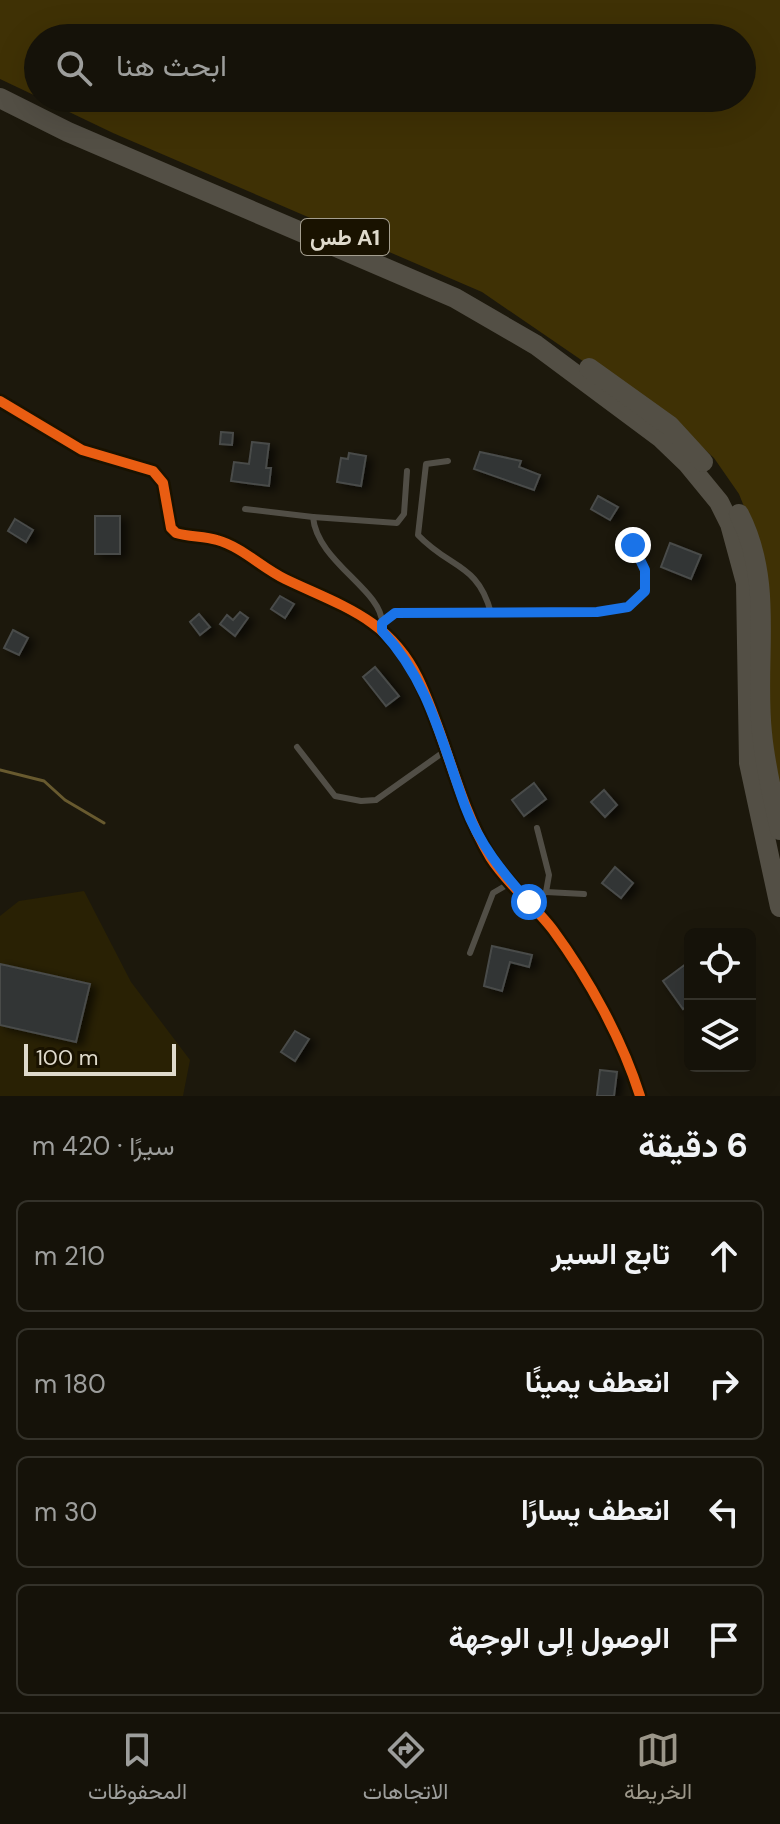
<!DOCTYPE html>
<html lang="ar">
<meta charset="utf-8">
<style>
:root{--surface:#151209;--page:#222017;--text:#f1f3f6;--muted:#9d9e9c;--line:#34322a;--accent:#9b9689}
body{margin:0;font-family:"DM Sans",Vazirmatn,sans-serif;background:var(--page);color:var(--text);direction:rtl}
.controls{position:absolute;right:24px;bottom:24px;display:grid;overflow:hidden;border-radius:12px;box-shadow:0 8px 32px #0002}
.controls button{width:72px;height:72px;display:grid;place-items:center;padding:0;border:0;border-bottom:2px solid var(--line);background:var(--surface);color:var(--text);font:40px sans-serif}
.scale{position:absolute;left:24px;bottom:20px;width:152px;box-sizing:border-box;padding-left:8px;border:4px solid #dfdacc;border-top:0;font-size:22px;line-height:28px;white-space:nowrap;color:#dfdacc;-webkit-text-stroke:6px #191200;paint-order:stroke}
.stop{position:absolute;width:24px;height:24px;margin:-18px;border:6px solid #1a73e8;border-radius:50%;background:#fff}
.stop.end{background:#1a73e8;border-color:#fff;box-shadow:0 2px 8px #0008}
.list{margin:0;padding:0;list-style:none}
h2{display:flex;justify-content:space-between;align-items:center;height:104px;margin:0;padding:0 32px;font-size:34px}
h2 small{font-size:26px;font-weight:400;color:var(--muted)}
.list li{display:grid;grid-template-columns:52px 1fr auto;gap:24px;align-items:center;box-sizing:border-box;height:112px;margin:0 16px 16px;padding:0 16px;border:2px solid var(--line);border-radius:12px}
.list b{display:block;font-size:30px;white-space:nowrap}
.list em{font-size:26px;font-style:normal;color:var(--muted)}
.icon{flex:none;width:44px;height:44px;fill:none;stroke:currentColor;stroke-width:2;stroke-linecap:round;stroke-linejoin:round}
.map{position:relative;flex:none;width:780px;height:1096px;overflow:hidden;direction:ltr}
.search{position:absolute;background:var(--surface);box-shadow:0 8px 32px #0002;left:24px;right:24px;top:24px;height:88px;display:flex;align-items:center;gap:20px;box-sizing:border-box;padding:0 28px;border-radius:44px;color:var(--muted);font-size:30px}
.sheet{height:616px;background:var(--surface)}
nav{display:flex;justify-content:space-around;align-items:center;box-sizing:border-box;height:112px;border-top:2px solid var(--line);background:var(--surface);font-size:22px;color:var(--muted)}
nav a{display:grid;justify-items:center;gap:4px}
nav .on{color:var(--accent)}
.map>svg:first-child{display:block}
.built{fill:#292104}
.green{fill:#3f3105}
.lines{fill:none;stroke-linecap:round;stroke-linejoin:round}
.stream{stroke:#685a2f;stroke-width:3}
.building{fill:#303434;stroke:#494b4a;stroke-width:2;filter:url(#shadow)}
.service{stroke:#514e46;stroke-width:6}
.minor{stroke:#514e46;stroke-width:12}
.trunk{stroke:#534f45;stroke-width:20}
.cycleway-casing{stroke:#191200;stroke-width:15}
.cycleway{stroke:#e95d12;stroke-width:10}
.route{stroke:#1a73e8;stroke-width:10}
.labels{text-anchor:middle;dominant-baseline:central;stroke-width:6;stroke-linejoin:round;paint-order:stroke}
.shield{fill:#191200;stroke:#a49e8f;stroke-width:2}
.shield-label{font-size:22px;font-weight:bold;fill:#dfdacc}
</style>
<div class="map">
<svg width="780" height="1096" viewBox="0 0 780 1096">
<defs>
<filter id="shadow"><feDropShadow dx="6" dy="3.5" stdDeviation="4" flood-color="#0009"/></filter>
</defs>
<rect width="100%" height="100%" fill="#1c180c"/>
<polygon class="built" points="84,891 131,982 190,1060 183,1096 0,1096 0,916 19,901"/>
<polygon class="green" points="0,0 780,0 780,786 771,758 757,539 739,494 714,458 685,431 482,292 113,133 40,98 742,98 742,38 38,38 38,97 0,79"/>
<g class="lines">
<polyline class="stream" points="0,770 44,781 65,800 104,823"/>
</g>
<g class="building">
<polygon points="221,432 233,433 232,445 220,444"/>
<polygon points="252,442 269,444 266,468 271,468 269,486 231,481 234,462 249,464"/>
<polygon points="480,452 521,461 519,467 540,475 534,490 474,469"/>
<polygon points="349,453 366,456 361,486 337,482 341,458 348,459"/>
<polygon points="598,496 618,507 610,520 591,509"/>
<rect x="95" y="516" width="25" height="38"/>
<polygon points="15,519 33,530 26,542 8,531"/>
<polygon points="670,543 701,555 691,579 661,567"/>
<polygon points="280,596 294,604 285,618 271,609"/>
<polygon points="240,612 248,618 235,636 220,624 227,615 233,620"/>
<polygon points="199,614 210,627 200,635 190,622"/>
<polygon points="13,630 28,638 19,655 4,648"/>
<polygon points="375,667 399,696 386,706 363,677"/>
<polygon points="534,783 546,799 524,816 512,800"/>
<polygon points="604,790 617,805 605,817 591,802"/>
<polygon points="615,867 633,883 621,898 602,883"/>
<polygon points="492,946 532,955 529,967 510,962 502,991 484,986"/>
<polygon points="690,961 690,1004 683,1009 663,981"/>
<polygon points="0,964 90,984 76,1042 0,1025"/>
<polygon points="295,1031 309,1039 295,1061 281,1052"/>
<polygon points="600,1070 617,1072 614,1096 597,1096"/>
</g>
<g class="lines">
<g class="service">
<path d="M448 461 426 464 418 535C450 569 478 563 491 613"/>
<path d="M245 509 313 517C317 562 382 590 382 623"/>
<polyline points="313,517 397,523 404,514 407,471"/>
<polyline points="382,623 395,613 597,612 628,607 645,591 645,570 625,532"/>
<polyline points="297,747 335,796 361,801 376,800 445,751"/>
<polyline points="546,892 584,894"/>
<polyline points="530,902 546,892 549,875 537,828"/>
<polyline points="470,953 493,893 512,882"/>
</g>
<path class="minor" d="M0 401 82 450 153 471 163 483 171 528 176 533C189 537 204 536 217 540 242 547 262 568 285 579 339 605 389 618 418 678 446 736 457 801 490 857 507 884 534 905 553 930 589 979 622 1039 640 1096"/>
<g class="trunk">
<polyline points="0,98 68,132 455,298 536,345 661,438 687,463 719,502 730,524 746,583 749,763 780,907"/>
<polyline points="589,368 670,426 703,462"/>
<path d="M739 514C775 584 754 659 762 733 765 766 773 798 780 830"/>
</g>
<g class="cycleway-casing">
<path id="cycleway" d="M0 401 82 450 153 471 163 483 171 528 176 533C189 537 204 536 217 540 242 547 262 568 285 579 339 605 389 618 418 678 446 736 457 801 490 857 507 884 534 905 553 930 589 979 622 1039 640 1096"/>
</g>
<use href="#cycleway" class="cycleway"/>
</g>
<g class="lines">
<path class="route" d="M529 902C503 873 479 844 465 806 442 743 429 681 382 631V623L395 613 597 612 628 607 645 591V570L633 545"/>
</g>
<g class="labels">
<rect class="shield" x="301" y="219" width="88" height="36" rx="6"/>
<g class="shield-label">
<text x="345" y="237">طس A1</text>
</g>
</g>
</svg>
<div class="controls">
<button><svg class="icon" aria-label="locate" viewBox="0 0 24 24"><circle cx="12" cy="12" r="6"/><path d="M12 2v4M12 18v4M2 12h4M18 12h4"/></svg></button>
<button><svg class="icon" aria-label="layers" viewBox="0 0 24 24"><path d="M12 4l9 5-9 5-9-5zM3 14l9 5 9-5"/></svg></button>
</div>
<div class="scale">100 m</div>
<div class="stop" style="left:529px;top:902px"></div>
<div class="stop end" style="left:633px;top:545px"></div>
<div class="search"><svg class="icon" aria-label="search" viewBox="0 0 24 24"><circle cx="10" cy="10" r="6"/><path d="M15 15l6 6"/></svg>ابحث هنا</div>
</div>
<section class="sheet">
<h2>6 دقيقة<small>سيرًا · 420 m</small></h2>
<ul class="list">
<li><svg class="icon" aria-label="ahead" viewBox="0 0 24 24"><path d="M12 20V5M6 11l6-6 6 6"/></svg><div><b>تابع السير</b></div><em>210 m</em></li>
<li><svg class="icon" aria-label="right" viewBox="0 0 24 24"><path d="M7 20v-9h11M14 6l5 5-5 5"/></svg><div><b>انعطف يمينًا</b></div><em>180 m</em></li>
<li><svg class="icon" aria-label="left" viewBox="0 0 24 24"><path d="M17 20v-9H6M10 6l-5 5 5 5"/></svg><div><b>انعطف يسارًا</b></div><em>30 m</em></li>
<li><svg class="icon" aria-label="arrive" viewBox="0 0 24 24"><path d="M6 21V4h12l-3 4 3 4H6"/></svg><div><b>الوصول إلى الوجهة</b></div></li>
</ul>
</section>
<nav>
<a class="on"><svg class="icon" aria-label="map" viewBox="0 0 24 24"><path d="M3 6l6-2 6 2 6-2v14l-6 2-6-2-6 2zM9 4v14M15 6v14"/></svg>الخريطة</a>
<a><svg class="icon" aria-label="directions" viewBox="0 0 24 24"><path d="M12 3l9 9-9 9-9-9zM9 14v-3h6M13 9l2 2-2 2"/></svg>الاتجاهات</a>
<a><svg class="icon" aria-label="saved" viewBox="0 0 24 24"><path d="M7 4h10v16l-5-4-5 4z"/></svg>المحفوظات</a>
</nav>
